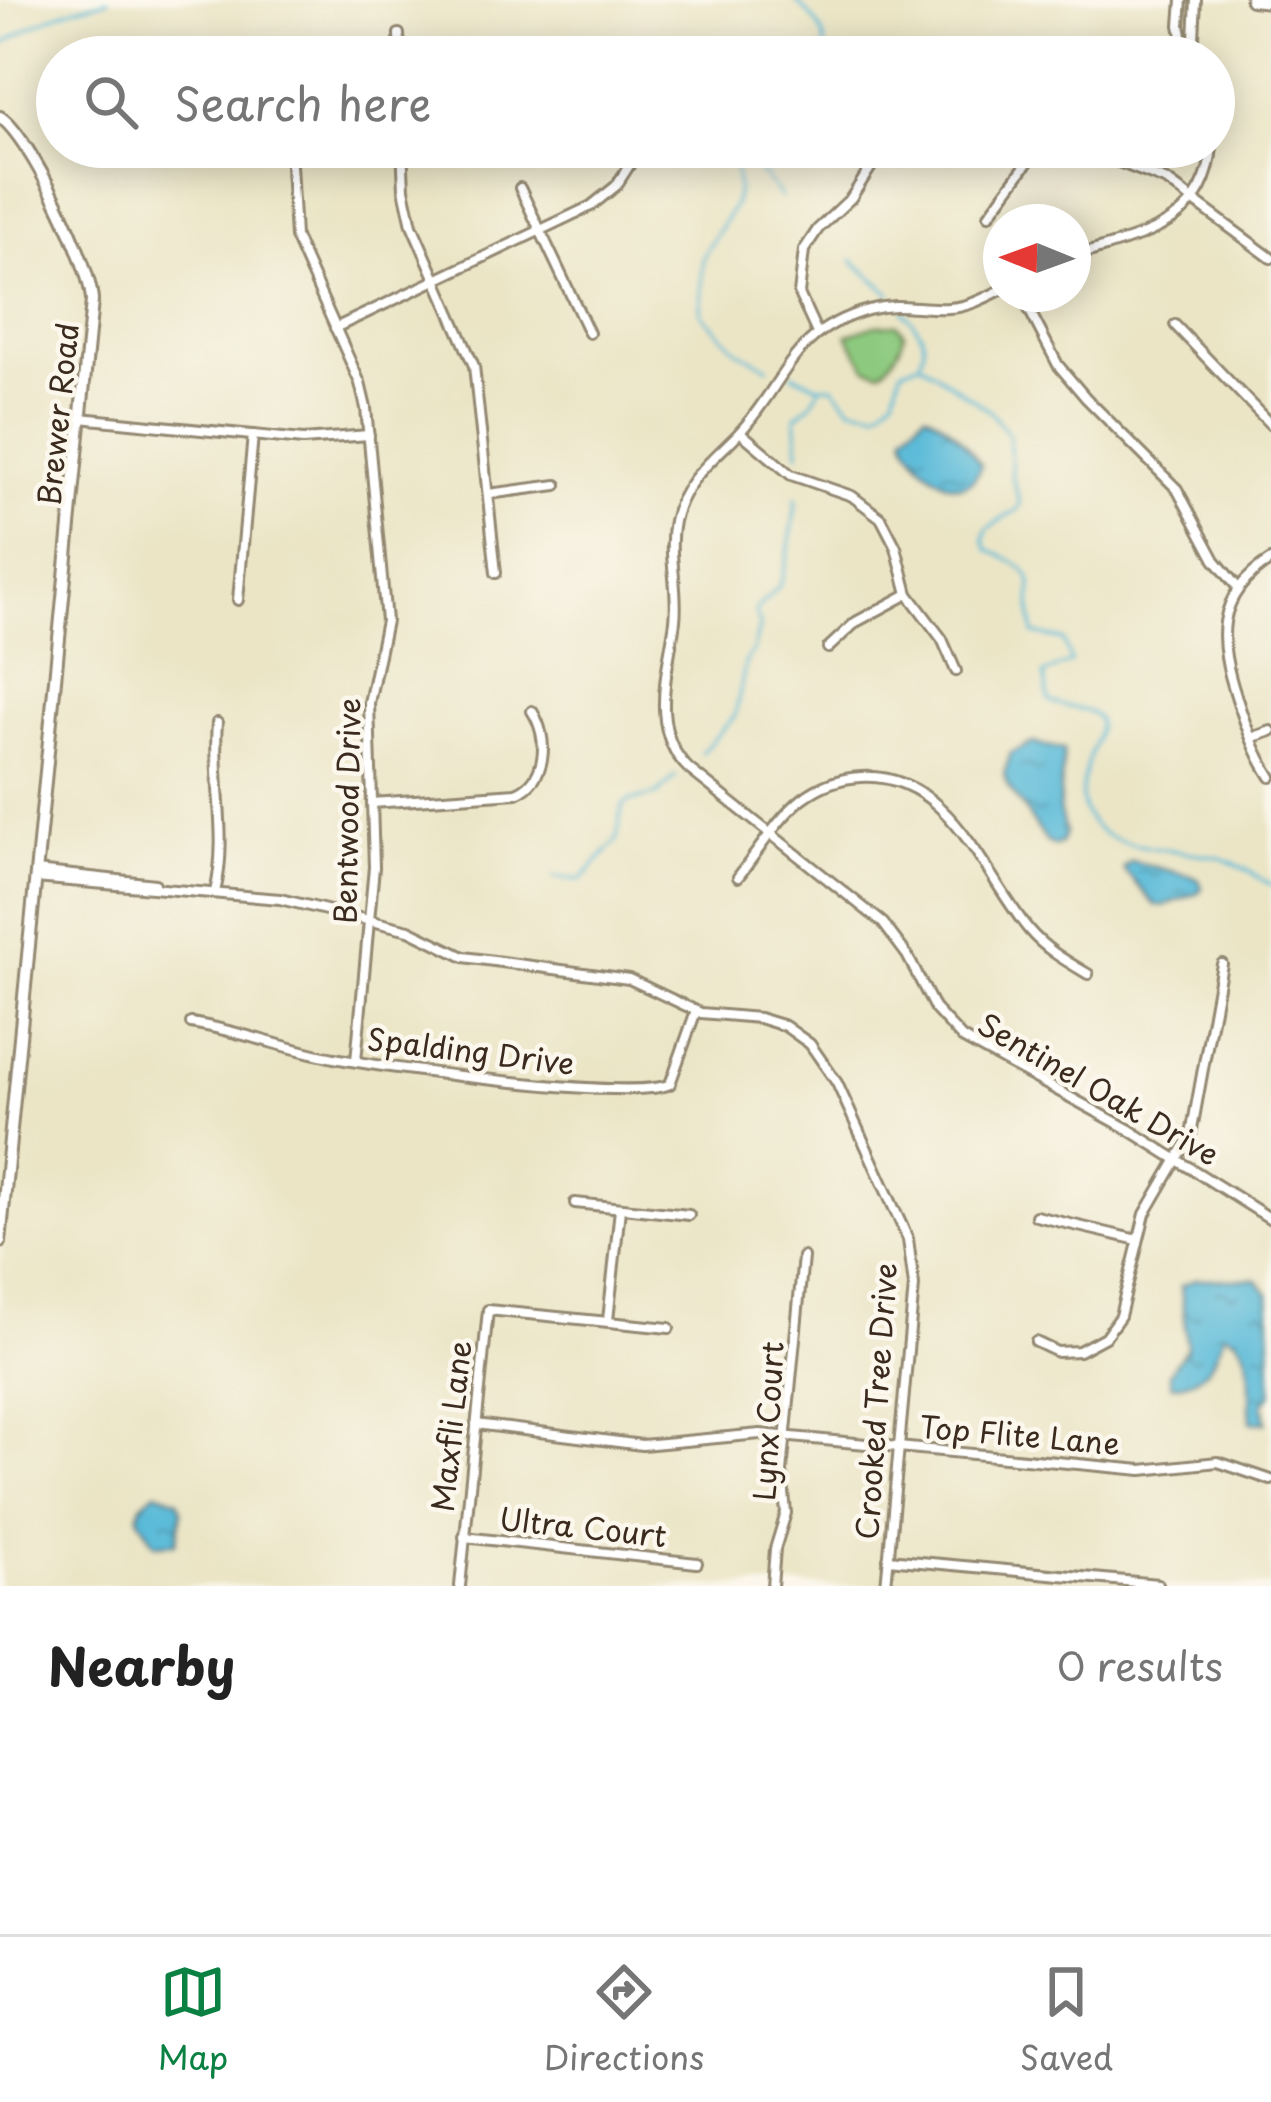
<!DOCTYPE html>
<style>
:root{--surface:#fff;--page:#f2f2f2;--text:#222;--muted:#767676;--line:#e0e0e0;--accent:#0b8043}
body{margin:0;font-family:"Playpen Sans",sans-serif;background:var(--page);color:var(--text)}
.compass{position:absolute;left:983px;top:204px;width:108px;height:108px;border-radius:50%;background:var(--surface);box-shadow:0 6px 30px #0003;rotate:271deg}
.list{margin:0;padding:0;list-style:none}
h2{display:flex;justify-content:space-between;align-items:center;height:156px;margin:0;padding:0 48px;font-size:51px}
h2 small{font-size:39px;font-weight:400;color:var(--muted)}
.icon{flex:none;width:66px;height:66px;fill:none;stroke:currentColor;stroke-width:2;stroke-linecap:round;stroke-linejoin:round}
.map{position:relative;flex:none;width:1271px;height:1586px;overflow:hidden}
.search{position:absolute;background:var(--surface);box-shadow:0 6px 30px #0003;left:36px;right:36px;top:36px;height:132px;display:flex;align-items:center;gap:30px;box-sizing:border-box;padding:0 42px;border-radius:66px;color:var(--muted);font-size:45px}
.sheet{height:348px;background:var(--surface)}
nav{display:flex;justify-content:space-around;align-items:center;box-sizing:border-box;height:168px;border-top:3px solid var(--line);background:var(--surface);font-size:33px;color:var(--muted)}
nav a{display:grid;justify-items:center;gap:6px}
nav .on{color:var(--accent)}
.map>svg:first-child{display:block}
.grass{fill:#8dca7f;stroke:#647a4e;stroke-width:3}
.water{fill:url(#water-ripples);stroke:#4a727b;stroke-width:3}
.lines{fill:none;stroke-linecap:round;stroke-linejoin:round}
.stream{stroke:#59bad8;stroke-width:3}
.street-casing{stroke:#938872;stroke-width:14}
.secondary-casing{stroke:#938872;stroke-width:16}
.street{stroke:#fff;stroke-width:8}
.secondary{stroke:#fff;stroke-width:10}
.labels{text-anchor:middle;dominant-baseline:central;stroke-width:9;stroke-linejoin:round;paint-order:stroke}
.street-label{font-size:30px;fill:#3b2a1e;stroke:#fbf7ec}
</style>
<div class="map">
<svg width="1271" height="1586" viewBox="0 0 1271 1586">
<defs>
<pattern id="water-ripples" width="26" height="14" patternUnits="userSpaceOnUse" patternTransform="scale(3)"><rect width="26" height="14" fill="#59bad8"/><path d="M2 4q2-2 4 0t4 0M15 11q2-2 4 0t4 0" fill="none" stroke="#4b97af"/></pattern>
</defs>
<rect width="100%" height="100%" fill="#fbf7ec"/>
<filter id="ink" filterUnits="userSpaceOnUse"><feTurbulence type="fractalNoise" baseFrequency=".00833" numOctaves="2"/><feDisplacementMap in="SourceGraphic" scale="24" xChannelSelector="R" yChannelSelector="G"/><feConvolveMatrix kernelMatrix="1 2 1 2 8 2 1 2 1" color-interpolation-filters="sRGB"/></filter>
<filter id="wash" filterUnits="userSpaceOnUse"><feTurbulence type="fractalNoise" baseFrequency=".004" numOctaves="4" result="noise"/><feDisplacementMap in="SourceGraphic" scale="48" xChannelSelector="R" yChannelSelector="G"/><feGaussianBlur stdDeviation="2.7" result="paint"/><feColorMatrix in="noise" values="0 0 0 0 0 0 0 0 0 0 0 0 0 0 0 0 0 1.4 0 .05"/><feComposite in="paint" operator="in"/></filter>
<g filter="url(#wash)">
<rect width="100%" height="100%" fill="#ebe5c6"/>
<path class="grass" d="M897 324 904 333C902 346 891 365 880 371L867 368 847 335 875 325Z"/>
<g class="water">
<path d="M925 413C946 420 969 447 981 465 964 516 906 458 905 433Z"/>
<polygon points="1033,743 1064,750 1059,809 1065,833 1061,843 1054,846 1047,842 1007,785 1004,774 1011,753"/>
<polygon points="1131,861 1191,876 1199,880 1202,888 1198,893 1163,906 1155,905 1123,869"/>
<path d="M1196 1279H1256L1269 1294 1271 1395 1263 1404 1266 1422H1251C1247 1392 1260 1344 1224 1333 1216 1362 1204 1382 1172 1385L1169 1373 1187 1348 1181 1286Z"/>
<polygon points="156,1492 178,1500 182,1512 176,1543 155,1544 138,1517 141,1504"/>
</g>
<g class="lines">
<g class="stream">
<path d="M795 0C811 15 830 33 824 57"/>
<path d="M0 47C35 21 66 9 108 0"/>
<polyline points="752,147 734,163 738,188 734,205 703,257 701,314 738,351 768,367"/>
<polyline points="744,153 781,197"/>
<polyline points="852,260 891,294"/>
<path d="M903 311C919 329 930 337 920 361"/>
<path d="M792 374 820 386H833L851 407 878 411 894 396 901 370 920 362 991 412 1009 435 1012 477 1020 503 1018 509 987 529 984 540 988 550C1052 576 1023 582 1034 634L1063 640 1071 662 1044 674 1049 701C1063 708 1082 707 1094 715 1114 728 1057 791 1095 827 1120 851 1188 849 1221 858 1238 863 1256 876 1271 885"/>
<polyline points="799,453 796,416 811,404 820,388"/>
<path d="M701 753 735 716 746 660 753 651 760 624 755 612C761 600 775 595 780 584 785 574 796 511 796 498"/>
<polyline points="554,877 581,880 617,840 622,807 627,802 658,794 676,776"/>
</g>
</g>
</g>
<g filter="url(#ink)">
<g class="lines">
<g class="street-casing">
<g id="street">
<polyline points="1182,0 1180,25 1186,57"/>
<polyline points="399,34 400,57"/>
<polyline points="598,55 601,57"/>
<polyline points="943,57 945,53"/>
<polyline points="1193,57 1196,0"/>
<polyline points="290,147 295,237 360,383 366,408 386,621 369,703 374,867 356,1061"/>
<polyline points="402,147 404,189 412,225 474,366 496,573"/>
<polyline points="1080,147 1167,181 1271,258"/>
<polyline points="520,188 589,333"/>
<polyline points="989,215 1039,147"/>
<path d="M1073 257C1136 236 1205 229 1212 147"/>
<path d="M1001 290C985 298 968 307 949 308 919 310 900 301 868 310 789 332 786 383 739 433 712 461 683 481 674 521 667 554 679 587 675 621 668 671 648 730 689 769L883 923 907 955 935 1009 962 1038 1128 1129 1271 1219"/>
<polyline points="1021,294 1058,365 1086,398 1177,489 1215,560 1238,588"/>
<polyline points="1175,325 1271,425"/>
<polyline points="335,328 591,206 616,186 641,147"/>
<polyline points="817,333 799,294 804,250 818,229 851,198 884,147"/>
<polyline points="80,418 303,440 369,435"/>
<polyline points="740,432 791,475 852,496 881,518 896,547 908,594 942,639 956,671"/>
<polyline points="488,494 557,485"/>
<path d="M1271 560C1213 596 1218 641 1237 699 1246 726 1255 753 1271 777"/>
<polyline points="238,600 253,435"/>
<polyline points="828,648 856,622 908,594"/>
<polyline points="1251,738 1271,731"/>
<path d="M372 803 516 793C548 780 549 737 532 711"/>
<polyline points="36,871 155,884"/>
<path d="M738 877C758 852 777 819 802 799 819 786 840 778 861 777 949 772 983 874 1029 930 1045 949 1066 961 1088 974"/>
<polyline points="35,878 280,899 409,930 464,957 629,979 701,1013 759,1018 785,1026 810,1044 837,1083 908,1239 914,1286 886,1586"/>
<path d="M215 892C229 837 212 779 217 723"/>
<path d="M191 1023C240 1031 286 1049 334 1058 386 1068 635 1102 670 1084L696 1011"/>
<polyline points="575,1203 689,1215"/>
<polyline points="1036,1216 1138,1240"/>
<polyline points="608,1320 620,1209"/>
<polyline points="1036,1342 1057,1352 1079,1351 1105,1337 1120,1316 1145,1214 1191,1135 1222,964"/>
<polyline points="476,1424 642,1445 760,1434 1142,1470 1218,1462 1271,1480"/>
<polyline points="464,1537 697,1563"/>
<polyline points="888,1559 1158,1584"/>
<polyline points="460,1586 488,1310 669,1328"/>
<polyline points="772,1586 775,1549 786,1513 782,1472 803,1257"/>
</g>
</g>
<g class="secondary-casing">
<g id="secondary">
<polyline points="1251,0 1271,2"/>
<path d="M0 117C30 136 91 265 92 301L0 1242"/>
</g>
</g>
<use href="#street" class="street"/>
<use href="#secondary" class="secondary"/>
</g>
</g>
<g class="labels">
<g class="street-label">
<text transform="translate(57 414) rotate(-84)">Brewer Road</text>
<text transform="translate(346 811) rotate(-89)">Bentwood Drive</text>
<text transform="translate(471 1050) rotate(7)">Spalding Drive</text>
<text transform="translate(1099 1088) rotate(30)">Sentinel Oak Drive</text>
<text transform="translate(875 1401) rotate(-86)">Crooked Tree Drive</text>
<text transform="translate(767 1421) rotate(-87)">Lynx Court</text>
<text transform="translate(450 1426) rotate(-84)">Maxfli Lane</text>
<text transform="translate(1020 1434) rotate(5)">Top Flite Lane</text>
<text transform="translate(583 1526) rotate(6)">Ultra Court</text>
</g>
</g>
</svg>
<svg class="compass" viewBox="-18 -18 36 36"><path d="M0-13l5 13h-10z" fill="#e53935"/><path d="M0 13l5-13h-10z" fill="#767676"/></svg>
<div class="search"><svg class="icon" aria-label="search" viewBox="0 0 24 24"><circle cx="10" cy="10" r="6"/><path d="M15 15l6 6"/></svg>Search here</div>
</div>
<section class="sheet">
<h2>Nearby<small>0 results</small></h2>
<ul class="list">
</ul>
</section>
<nav>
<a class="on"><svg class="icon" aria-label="map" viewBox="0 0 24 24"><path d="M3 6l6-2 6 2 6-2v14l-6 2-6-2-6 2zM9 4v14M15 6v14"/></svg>Map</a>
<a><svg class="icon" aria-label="directions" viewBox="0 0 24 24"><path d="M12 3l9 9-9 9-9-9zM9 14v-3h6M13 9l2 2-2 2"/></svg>Directions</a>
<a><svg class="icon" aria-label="saved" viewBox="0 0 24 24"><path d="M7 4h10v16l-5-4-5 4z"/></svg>Saved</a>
</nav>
